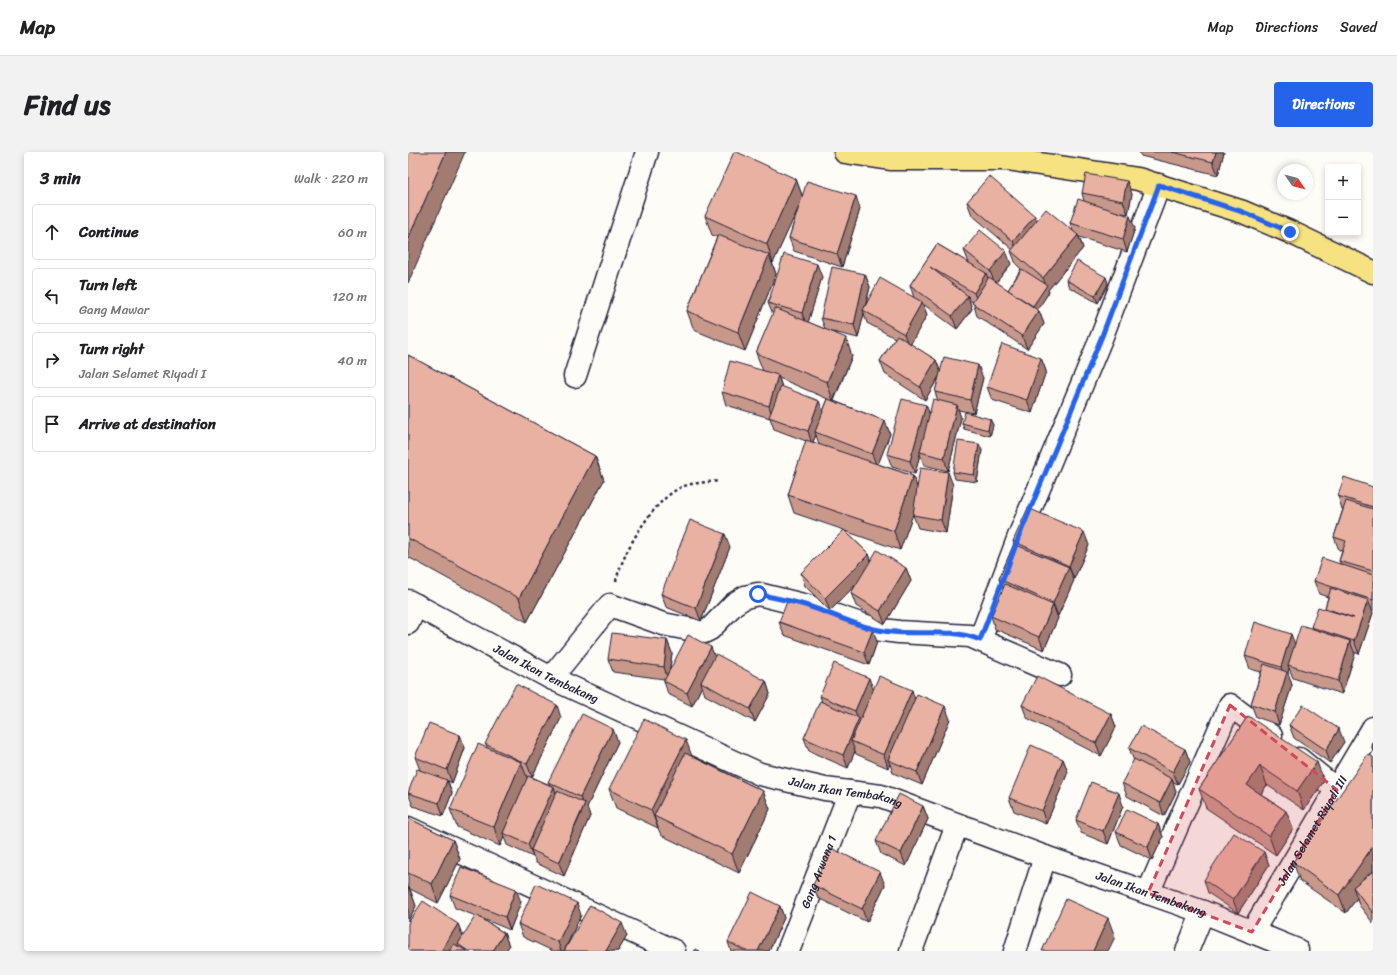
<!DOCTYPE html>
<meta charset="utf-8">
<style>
:root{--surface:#fff;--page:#f2f2f2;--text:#202124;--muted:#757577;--line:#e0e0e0;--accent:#2563eb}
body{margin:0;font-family:Sriracha,sans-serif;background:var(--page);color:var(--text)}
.controls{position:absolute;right:12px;top:12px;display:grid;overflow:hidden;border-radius:4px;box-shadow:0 2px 6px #0003}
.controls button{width:36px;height:36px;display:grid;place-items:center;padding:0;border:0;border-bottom:1px solid var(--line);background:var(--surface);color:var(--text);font:20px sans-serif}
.compass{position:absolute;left:869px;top:12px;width:36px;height:36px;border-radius:50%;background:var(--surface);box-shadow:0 2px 6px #0003;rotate:125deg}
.stop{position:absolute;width:12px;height:12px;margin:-9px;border:3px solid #2563eb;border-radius:50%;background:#fff}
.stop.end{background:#2563eb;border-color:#fff;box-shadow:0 1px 4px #0008}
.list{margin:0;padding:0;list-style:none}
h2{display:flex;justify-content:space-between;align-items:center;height:52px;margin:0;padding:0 16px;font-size:17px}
h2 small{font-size:13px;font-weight:400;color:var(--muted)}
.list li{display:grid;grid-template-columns:26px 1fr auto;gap:12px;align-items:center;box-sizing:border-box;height:56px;margin:0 8px 8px;padding:0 8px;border:1px solid var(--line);border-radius:4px}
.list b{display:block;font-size:15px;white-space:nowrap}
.list p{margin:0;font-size:13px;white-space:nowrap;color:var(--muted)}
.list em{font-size:13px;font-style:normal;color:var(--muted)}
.icon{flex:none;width:22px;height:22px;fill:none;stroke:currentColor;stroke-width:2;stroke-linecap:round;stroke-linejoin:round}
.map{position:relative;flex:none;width:965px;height:799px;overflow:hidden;border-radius:4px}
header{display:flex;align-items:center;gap:24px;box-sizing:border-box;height:56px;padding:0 20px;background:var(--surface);border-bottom:1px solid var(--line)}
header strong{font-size:19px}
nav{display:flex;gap:22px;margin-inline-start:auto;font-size:14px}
.intro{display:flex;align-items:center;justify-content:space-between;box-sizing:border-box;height:96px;padding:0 24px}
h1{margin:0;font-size:28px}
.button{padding:10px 18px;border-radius:4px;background:var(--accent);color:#fff;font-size:14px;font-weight:700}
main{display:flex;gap:24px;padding:0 24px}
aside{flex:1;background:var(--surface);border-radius:4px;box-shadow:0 2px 6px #0003}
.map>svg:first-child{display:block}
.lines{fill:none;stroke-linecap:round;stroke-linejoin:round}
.minor-casing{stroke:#22223b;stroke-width:25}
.major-casing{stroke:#22223b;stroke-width:25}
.path{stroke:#22223b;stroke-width:2.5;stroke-dasharray:3 3;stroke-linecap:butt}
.minor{stroke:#fdfcf7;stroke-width:22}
.major{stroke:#f7e281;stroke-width:22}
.wall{fill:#c8988a;stroke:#22223b;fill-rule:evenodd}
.shaded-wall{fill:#a37c71;stroke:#22223b}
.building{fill:#e9b1a1;stroke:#22223b}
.route{stroke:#2563eb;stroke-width:5}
.marked{fill:#d1495b;fill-opacity:0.2;stroke:#d1495b;stroke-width:3;stroke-dasharray:8 5;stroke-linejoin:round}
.labels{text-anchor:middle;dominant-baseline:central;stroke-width:3;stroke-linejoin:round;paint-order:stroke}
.street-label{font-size:12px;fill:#22223b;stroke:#fdfcf7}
</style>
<header>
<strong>Map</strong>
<nav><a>Map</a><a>Directions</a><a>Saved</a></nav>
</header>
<div class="intro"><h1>Find us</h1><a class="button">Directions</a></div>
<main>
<aside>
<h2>3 min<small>Walk · 220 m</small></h2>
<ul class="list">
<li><svg class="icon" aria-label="ahead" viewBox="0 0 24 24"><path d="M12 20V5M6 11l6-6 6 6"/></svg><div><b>Continue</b></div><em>60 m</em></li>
<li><svg class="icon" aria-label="left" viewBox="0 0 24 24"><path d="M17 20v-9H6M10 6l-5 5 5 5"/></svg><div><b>Turn left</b><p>Gang Mawar</p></div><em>120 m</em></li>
<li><svg class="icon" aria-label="right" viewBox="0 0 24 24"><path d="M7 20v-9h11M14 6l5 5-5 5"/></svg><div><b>Turn right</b><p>Jalan Selamet Riyadi I</p></div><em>40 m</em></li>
<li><svg class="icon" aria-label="arrive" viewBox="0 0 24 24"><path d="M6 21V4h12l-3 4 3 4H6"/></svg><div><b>Arrive at destination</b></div></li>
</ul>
</aside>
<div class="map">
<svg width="965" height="799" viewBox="0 0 965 799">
<rect width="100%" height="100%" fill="#fdfcf7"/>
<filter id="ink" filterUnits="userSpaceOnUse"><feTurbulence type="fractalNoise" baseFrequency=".025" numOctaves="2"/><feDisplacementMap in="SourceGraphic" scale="8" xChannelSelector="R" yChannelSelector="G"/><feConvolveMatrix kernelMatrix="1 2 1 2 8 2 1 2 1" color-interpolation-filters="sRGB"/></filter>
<g filter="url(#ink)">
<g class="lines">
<g class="minor-casing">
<g id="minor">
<polyline points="167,224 239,0"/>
<path id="s1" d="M0 449 143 526 352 622 417 637 473 644 637 705 795 760 889 798"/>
<polyline points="0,471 8,453"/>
<polyline points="572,488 612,382 694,184 751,33"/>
<polyline points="143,526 202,453 255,472 296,480 302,477 326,452 337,445 350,442 399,454 467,477 491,480 562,484 652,523"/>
<polyline points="891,607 929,638"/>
<polyline points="0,676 266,799"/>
<polyline points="740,741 822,553 863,584"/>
<path id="s2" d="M844 780 965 576"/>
<path id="s3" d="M380 799 442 640"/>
<polyline points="503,799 549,673"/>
<polyline points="607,799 637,705"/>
<polyline points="779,799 795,760"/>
</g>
</g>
<g class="major-casing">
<polyline id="major" points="437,0 482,7 599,7 730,27 835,60 882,80 965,120"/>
</g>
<path class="path" d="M208 429C215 400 242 354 268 338 280 330 296 331 310 329"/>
<use href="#minor" class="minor"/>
<use href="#major" class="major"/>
</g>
<g class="wall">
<polygon points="731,0 816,0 810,23 733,4"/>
<polygon points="388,27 394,43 452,57 434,115 386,99 381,86 390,56 365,111 364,110 368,122 337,199 286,178 279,159 309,85 304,83 297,64"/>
<path d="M674 41 724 42 720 62 714 61 727 76 719 100 671 85 675 96 640 138 641 140 629 158 631 159 636 172 619 197 569 164 565 150 561 148 564 157 549 177 515 152 519 163 502 192 528 208 532 219 575 226 566 261 550 258 553 266 540 319 516 313 512 302 507 322 484 315 479 302 518 253 521 262 530 249 527 240 531 225 517 248 477 222 472 209 487 186 459 171 456 161 450 186 425 180 444 204 426 249 477 269 482 282 470 312 505 324 509 336 545 333 538 381 510 376 505 363V361L492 398 437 379 461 402 463 408 498 416 503 429 477 472 448 454 443 441 448 432 422 459 397 434 393 421 436 378 386 361 380 343 398 289 366 277 362 266 318 253 314 240 355 219 348 201 365 163 360 151 414 125 400 170 417 177 413 166 457 122 462 135 458 152 506 146 502 133 529 92 561 111 556 98 603 112 588 130 600 138 613 117 608 112 603 99 605 98 564 63 559 50 665 79 662 71 676 49ZM371 226 420 247 415 259 374 235ZM408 283 411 292 405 290Z"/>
<polygon points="698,125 700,132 690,151 661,135 658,128"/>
<polygon points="0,203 187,304 196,328 119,470 0,405"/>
<polygon points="633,206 638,219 624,261 584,248 579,235"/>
<polygon points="582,267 585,273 582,284 556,277 554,271"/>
<polygon points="574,298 569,330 547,327 545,320"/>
<polygon points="965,335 965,459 964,459 965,461 951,502 946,500 947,502 934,542 885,526 881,516 880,521 884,533 871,573 848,565 843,552 853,520 842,517 837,504 887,492 904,477 903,475 917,457 917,456 920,445 911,442 906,429 933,413 931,409 934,399 931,398 926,385 935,357 934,357 930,344"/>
<polygon points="605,389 681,393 666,427 665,427 666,428 650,464 649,464 650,466 636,498 587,477 583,464 595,437 591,427 606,392"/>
<polygon points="322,395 293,469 258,455 253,442"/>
<polygon points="371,470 469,490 461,513 376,483"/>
<polygon points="259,488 264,501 262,516 307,504 358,529 362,542 347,570 297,543 294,534 284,554 260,542 256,529 256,527 205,520 200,507"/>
<polygon points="465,538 507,547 542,567 514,633 485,621 482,612 480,616 448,602 447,599 440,616 401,599 396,586 414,550 412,544"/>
<polygon points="614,553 703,562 708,575 693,604 619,566"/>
<polygon points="840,564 916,629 896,658 859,633 853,642 878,659 885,677 868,703 798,656 791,637"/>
<polygon points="153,566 124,625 142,633 140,630 210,590 179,655 182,664 156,724 128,711 125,704 125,705 99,693 96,685 92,694 49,675 42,657 79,595 77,592"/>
<polygon points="881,573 936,590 922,611 886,586"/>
<polygon points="52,583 57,596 44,631 40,629 44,641 35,664 5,654 0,641 12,618 7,605"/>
<polygon points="965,589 965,599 963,592"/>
<polygon points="721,596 777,597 782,610 770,632 765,630 768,640 756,664 719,644 714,631 726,609"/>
<polygon points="284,604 355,639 362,657 331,721 253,683 250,676 208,656 201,637"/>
<polygon points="965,605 965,771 951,753 949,746 938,761 892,729 885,710"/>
<polygon points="655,607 660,620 638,672 606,659 601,646"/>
<polygon points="515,654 520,667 498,714 473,702 468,689"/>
<polygon points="715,654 700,692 673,681 668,668"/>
<polygon points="0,666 45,688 52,707 30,751 2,737 8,754 0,769"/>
<polygon points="750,672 755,685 744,708 713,693 708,680"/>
<polygon points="856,700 861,713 830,761 800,741 796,728"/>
<polygon points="405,733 477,733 459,770 410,746"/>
<polygon points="42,743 113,750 102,778 73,766 96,781 101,794 98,799 0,799 50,772 55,785 68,764 47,756"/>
<polygon points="372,754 376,766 361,799 323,799 320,790"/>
<polygon points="173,763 159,793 219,784 210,799 145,799 115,785 110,772"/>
</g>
<g class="shaded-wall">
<polygon points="38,0 57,0 0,131 0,87"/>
<polygon points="808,0 816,0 810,23 805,10"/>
<polygon points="388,27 395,46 365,111 359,92"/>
<polygon points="719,29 724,42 720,62 715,49"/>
<polygon points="448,44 452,57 434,115 429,102"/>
<polygon points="627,64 632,77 610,102 605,89"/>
<polygon points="722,64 727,76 719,100 715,87"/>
<polygon points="670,83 675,96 640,138 641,140 628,160 625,154 638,134 635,126"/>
<polygon points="598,99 603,112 587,132 582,119"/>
<polygon points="361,103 368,122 337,199 330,180"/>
<polygon points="409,112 414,125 399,174 394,161"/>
<polygon points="578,121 583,134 571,154 566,141"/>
<polygon points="457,122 462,135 456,159 455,158 456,161 450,186 446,173"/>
<polygon points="698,125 700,132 690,151 687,144"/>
<polygon points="560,144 564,157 549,177 544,164"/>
<polygon points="514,150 519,163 501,195 496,182"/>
<polygon points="631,159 636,172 619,197 614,184"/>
<polygon points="438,186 444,204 425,249 419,230"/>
<polygon points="633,206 638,219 624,261 619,248"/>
<polygon points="528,208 533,221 517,248 512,235"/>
<polygon points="570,213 575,226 566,261 562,248"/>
<polygon points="370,223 374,236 365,267 361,254"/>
<polygon points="411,249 416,262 407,280 408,283 404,292 400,279"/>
<polygon points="518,253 523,266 512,300 512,302 507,322 502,309"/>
<polygon points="549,253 553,266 540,319 536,306"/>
<polygon points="582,267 585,273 582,284 580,278"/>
<polygon points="477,269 482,282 469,315 464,302"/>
<polygon points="571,292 574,298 569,330 566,323"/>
<polygon points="187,304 196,328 119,470 111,446"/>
<polygon points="540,320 545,333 538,381 533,368"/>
<polygon points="505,324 512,343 492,398 486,379"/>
<polygon points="676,380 681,393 666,427 661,414"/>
<polygon points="317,382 322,395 293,469 288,456"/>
<polygon points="461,402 465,415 422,459 417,446"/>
<polygon points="661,415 666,428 650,464 645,451"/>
<polygon points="498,416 503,429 477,472 472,459"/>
<polygon points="960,448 965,461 951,502 946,489"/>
<polygon points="645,453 650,466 636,498 631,485"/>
<polygon points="465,477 469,490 461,513 456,500"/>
<polygon points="883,482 888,495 880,513 881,516 880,521 884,533 871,573 867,560 877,527 873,515"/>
<polygon points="259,488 264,501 260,528 256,515"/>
<polygon points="942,489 947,502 934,542 930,529"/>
<polygon points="303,495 308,508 293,530 294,534 284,554 279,541"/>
<polygon points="461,526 466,539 443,589 447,599 440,616 435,603 450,568 447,559"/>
<polygon points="358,529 362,542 347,570 342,557"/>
<polygon points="504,538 508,551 480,608 482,612 480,616 476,603"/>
<polygon points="149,553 153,566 124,625 119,612"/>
<polygon points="537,554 542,567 514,633 509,620"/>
<polygon points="703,562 708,575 693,604 688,591"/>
<polygon points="205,577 210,590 179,655 182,664 156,724 151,711 176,655 172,645"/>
<polygon points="931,577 936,590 922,611 918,598"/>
<polygon points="52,583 57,596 44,631 39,618"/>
<polygon points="278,588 285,607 246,664 250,676 243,658"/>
<polygon points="777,597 782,610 770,632 765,620"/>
<polygon points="655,607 660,620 638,672 634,659"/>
<polygon points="113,610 120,628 95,681 96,685 92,694 86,675"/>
<polygon points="909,610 916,629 896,658 889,639"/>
<polygon points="852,614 859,633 846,651 839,633"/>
<polygon points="764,627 768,640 756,664 752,651"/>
<polygon points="39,628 44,641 35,664 31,651"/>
<polygon points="146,635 150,648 123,698 125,704 125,705 120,692"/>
<polygon points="355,639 362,657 331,721 324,702"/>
<polygon points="711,641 715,654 700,692 695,679"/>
<polygon points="515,654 520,667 498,714 493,701"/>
<polygon points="878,659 885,677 868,703 861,684"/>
<polygon points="750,672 755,685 744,708 740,695"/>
<polygon points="45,688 52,707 30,751 24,732"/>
<polygon points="965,694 965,722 945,735 949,746 938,761 931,743"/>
<polygon points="856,700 861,713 830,761 825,748"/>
<polygon points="472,720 477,733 459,770 454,757"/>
<polygon points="1,735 8,754 0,769 0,738"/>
<polygon points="108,737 113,750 102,778 97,765"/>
<polygon points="169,751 173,763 156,799 153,799 150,790"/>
<polygon points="372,754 376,766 361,799 350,799"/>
<polygon points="700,766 707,785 700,799 685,799"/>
<polygon points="214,771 219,784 210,799 198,799"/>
<polygon points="50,772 55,785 46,799 33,799"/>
<polygon points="96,781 101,794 98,799 85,799"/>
</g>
<g class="building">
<polygon points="0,0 38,0 0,87"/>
<polygon points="326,0 329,0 388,27 359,92 297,64"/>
<polygon points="764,0 808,0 805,10"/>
<polygon points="678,22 719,29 715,49 674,41"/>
<polygon points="581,24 627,64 605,89 559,50"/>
<polygon points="399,29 448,44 429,102 381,86"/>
<polygon points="670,47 722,64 715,87 662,71"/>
<polygon points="638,57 670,83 635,126 603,99"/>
<polygon points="572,78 598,99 582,119 556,98"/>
<polygon points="310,83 361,103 330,180 279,159"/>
<polygon points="529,92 578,121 566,141 522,115 560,144 544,164 502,133"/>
<polygon points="376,102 409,112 394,161 360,151"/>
<polygon points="669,109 698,125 687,144 658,128"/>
<polygon points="424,115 457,122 446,173 413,166"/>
<polygon points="614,117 639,133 625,154 600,138"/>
<polygon points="581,125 631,159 614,184 564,151"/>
<polygon points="472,126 514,150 496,182 455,158"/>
<polygon points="367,156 438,186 419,230 348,201"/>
<polygon points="489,183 528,208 512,235 472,209"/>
<polygon points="594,192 633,206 619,248 579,235"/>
<polygon points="0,203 187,304 111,446 0,386"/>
<polygon points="536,205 570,213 562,248 527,240"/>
<polygon points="322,209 370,223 361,254 314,240"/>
<polygon points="373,234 411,249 400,279 361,265"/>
<polygon points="420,247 477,269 464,302 407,280"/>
<polygon points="494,247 518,253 502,309 479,302"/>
<polygon points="525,247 549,253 536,306 512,300"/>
<polygon points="557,260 582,267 580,278 554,271"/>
<polygon points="398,288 505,324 486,379 380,343"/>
<polygon points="550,289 571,292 566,323 545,320"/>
<polygon points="512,316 540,320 533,368 505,363"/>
<polygon points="936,325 965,335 965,355 930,344"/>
<polygon points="938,349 965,357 965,419 931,409 938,389 926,385"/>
<polygon points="620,356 676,380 661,414 605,389"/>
<polygon points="282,368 317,382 288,456 253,442"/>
<polygon points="436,378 461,402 417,446 393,421"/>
<polygon points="606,392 661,415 645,451 591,427"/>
<polygon points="469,398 498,416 472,459 443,441"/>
<polygon points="914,406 965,423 965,448 906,429"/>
<polygon points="597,432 645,453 631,485 583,464"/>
<polygon points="923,436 960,448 946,489 903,475 910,455 946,466 917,456"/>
<polygon points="380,447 465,477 456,500 371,470"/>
<polygon points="847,470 883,482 873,515 837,504"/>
<polygon points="893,473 942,489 930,529 880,513"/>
<polygon points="204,481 259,488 256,515 200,507"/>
<polygon points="280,483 303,495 279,541 256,529"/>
<polygon points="308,502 358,529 342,557 293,530"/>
<polygon points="426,511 461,526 447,559 412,544"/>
<polygon points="856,512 879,520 867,560 843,552"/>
<polygon points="471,524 504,538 476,603 443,589"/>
<polygon points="629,524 703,562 688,591 614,553"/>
<polygon points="108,532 149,553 119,612 77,592"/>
<polygon points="509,542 537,554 509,620 480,608"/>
<polygon points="412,549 451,566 435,603 396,586"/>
<polygon points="895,553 931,577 918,598 881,573"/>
<polygon points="174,562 205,577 172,645 140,630"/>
<polygon points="840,564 909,610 889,639 852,614 839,633 878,659 861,684 791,637"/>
<polygon points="236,567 278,588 243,658 201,637"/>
<polygon points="21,571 52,583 39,618 7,605"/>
<polygon points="733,574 777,597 765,620 721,596"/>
<polygon points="965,589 965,594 963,592"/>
<polygon points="70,592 113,610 86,675 42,657"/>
<polygon points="623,593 655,607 634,659 601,646"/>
<polygon points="277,601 355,639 324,702 246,664"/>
<polygon points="960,602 965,605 965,694 931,743 885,710"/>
<polygon points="726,607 764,627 752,651 714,631"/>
<polygon points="9,617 39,628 31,651 0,641"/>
<polygon points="120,624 146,635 120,692 95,681"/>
<polygon points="683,630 711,641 695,679 668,668"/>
<polygon points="149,639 177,651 151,711 123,698"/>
<polygon points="491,642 515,654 493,701 468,689"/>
<polygon points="719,657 750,672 740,695 708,680"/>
<polygon points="0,666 45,688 24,732 0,721"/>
<polygon points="826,681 856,700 825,748 796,728"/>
<polygon points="423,696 472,720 454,757 405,733"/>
<polygon points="53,715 108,737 97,765 42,743"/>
<polygon points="965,719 965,761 945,735"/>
<polygon points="128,732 169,751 150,790 110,772"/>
<polygon points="344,740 372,754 350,799 338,799 320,790"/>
<polygon points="658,747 700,766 685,799 634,799"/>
<polygon points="15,749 50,772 33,799 0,799 0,771"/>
<polygon points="182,753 214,771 198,799 156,799"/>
<polygon points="68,763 96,781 85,799 60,799 50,792"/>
<polygon points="46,792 59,799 41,799"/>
<polygon points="287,797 292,799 286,799"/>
</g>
</g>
<g class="lines" filter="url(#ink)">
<path class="route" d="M350 442C367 446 384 449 400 454 422 461 444 472 466 477 501 486 539 474 572 488L612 382 694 184 751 33 835 60 882 80"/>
</g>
<path class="marked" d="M822 553 929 638 844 780 740 741Z"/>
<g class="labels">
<g class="street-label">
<text stroke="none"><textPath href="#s1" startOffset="156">Jalan Ikan Tembakang</textPath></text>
<text stroke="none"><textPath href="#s1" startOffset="480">Jalan Ikan Tembakang</textPath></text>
<text stroke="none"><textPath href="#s2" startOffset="118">Jalan Selamet Riyadi III</textPath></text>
<text stroke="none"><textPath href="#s3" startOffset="85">Gang Arwana 1</textPath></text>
<text stroke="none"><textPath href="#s1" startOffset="803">Jalan Ikan Tembakang</textPath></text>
</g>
</g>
</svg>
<div class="controls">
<button>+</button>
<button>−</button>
</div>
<svg class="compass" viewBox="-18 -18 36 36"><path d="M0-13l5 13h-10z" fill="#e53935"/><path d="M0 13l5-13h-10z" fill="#757577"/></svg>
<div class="stop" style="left:350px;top:442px"></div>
<div class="stop end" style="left:882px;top:80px"></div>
</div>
</main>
